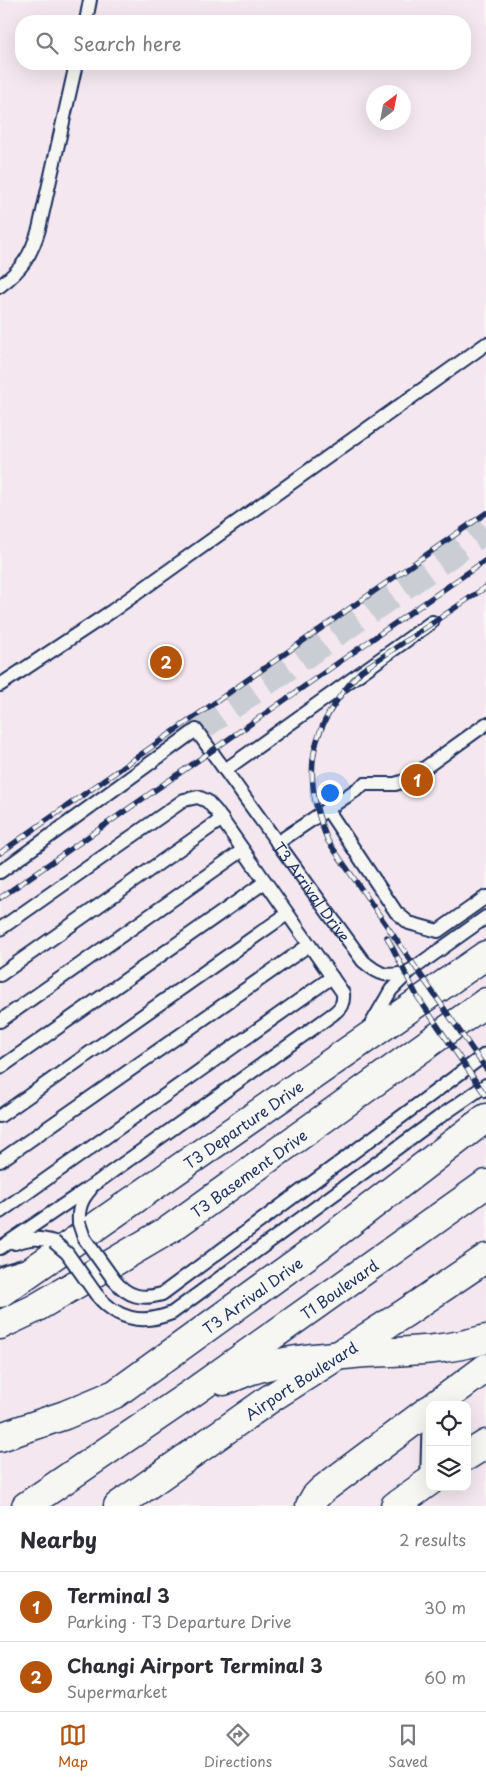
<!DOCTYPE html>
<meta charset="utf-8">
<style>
:root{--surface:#fff;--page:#f2f2f3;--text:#2b2b33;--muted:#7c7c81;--line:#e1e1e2;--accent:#b45309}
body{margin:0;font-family:"Playpen Sans",sans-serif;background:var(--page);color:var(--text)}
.controls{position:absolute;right:15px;bottom:15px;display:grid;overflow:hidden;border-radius:10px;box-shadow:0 5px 20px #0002}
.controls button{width:45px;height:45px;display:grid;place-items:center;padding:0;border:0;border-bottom:1px solid var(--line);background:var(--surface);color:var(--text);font:25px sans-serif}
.compass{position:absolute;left:366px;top:85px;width:45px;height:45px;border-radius:50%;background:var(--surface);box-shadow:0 5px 20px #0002;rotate:32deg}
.you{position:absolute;left:329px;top:792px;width:18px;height:18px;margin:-12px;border:4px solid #fff;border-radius:50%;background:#1a73e8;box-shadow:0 0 0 8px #1a73e833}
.badge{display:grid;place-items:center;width:32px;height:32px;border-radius:50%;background:var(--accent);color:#fff;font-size:16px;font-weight:700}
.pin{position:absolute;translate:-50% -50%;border:2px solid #fff;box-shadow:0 1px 5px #0006}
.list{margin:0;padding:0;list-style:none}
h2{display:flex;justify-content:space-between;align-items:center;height:65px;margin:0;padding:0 20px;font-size:21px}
h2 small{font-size:16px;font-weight:400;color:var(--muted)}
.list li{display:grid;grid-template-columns:32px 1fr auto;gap:15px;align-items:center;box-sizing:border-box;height:70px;padding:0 20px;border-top:1px solid var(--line)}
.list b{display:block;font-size:19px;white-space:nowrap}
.list p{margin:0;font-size:16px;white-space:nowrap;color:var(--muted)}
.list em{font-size:16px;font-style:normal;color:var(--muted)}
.icon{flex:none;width:28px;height:28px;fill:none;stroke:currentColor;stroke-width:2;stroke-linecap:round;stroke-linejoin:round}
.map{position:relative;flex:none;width:486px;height:1506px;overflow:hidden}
.search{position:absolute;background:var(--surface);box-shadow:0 5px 20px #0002;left:15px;right:15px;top:15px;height:55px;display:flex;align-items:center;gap:12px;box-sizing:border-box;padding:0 18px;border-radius:20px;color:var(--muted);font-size:19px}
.sheet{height:205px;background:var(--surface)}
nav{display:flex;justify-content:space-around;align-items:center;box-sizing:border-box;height:70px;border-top:1px solid var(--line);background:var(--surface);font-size:14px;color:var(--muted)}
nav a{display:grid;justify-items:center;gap:2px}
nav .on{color:var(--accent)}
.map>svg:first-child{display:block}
.built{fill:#f4e7ef;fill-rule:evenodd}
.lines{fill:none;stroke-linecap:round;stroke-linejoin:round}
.secondary-tunnel{stroke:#caced4;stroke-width:28;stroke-dasharray:28 14;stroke-linecap:butt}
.lane-casing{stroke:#1b2f5e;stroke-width:16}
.secondary-casing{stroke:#1b2f5e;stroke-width:31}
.highway-casing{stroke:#1b2f5e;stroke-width:31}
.lane{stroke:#f6f6f2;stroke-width:12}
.secondary{stroke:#f6f6f2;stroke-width:28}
.highway{stroke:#f6f6f2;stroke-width:28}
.rail-casing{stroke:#1b2f5e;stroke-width:5.5}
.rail{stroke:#f6f6f2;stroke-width:4;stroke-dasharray:11;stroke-linecap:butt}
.lane-bridge-casing{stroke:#1b2f5e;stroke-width:16;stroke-linecap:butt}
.lane-bridge{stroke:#f6f6f2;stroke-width:12}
.labels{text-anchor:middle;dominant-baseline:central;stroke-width:4.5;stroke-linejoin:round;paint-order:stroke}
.street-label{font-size:15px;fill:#1b2f5e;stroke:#f6f6f2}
</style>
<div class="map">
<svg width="486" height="1506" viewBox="0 0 486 1506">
<rect width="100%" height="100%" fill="#f6f6f2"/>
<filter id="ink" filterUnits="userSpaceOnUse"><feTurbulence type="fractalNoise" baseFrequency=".02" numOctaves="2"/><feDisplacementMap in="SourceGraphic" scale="10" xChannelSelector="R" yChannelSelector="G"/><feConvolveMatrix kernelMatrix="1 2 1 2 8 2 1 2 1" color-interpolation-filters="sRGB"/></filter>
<g filter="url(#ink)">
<path class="built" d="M0 0H486V1506H0ZM21 21H465V64H21ZM374 92H404V122H374ZM430 1405H467V1487H430Z"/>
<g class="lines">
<polyline class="secondary-tunnel" points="196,730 486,529"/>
<g class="lane-casing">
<g id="lane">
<polyline points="86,21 90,0"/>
<path d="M0 286C22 269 31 256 39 229L76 64"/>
<polyline points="0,685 112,611 486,344"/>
<polyline points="225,770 432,622"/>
<polyline points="327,809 396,912 409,923 438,931 486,897"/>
<polyline points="277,843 365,784 395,784 408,780 486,724"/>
<path id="s1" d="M0 872 196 730 363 961C380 976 389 978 410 971L486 917"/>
<path d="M0 929 184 800 198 797 207 801 216 811 343 993C344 1003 341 1008 333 1014L99 1181 0 1248"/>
<polyline points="0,975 222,819"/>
<polyline points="0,1021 243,850"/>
<polyline points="369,1028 391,990 408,973"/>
<polyline points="0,1068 265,882"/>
<polyline points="0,1116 287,914"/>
<polyline points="0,1161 309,945"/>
<polyline points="0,1212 332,977"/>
<path d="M79 1223C78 1209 81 1200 90 1190"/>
<path d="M15 1243C30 1238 39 1237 54 1242"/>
<polyline points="0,1274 6,1271 23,1266"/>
<path d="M114 1280C128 1297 142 1300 162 1294L486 1054"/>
<path d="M96 1294C117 1320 142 1325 172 1313L438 1118 486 1085"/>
<polyline points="427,1482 429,1410"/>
</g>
</g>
<g class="secondary-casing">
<g id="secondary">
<path id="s2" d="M0 1293 486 955"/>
<path id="s3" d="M0 1325 34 1309 170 1229 486 1002"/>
<polyline points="436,1405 486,1368"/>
<path id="s4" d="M0 1437 65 1415 115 1394 321 1245 486 1118"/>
<polyline points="467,1456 486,1444"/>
<polyline points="310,1506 315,1497 322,1490 430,1409"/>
<polyline points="395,1506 430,1481"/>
</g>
</g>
<g class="highway-casing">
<g id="highway">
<path d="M224 1381C232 1378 240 1374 249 1371 281 1360 320 1357 354 1354 398 1351 443 1352 486 1339"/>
<path id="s5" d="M26 1506 192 1393 486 1184"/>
<path id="s6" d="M118 1506 271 1398 405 1313 486 1258"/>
</g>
</g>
<use href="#lane" class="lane"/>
<use href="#secondary" class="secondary"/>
<use href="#highway" class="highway"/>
<g class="rail-casing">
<g id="rail">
<path d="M486 587 361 671C310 725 299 772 328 841L486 1069"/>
<polyline points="0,853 486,513"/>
<polyline points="0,898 486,560"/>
<polyline points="387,937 417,996 486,1096"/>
</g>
</g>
<use href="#rail" class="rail"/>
<g class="lane-bridge-casing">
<g id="lane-bridge">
<polyline points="79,1223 84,1238 114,1280"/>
<polyline points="54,1242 67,1253 96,1294"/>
</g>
</g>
<use href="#lane-bridge" class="lane-bridge"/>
</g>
</g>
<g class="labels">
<g class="street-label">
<text stroke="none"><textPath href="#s1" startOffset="441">T3 Arrival Drive</textPath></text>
<text stroke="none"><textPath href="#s2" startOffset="296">T3 Departure Drive</textPath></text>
<text stroke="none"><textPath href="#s3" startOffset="292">T3 Basement Drive</textPath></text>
<text stroke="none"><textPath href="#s5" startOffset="381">T1 Boulevard</textPath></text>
<text stroke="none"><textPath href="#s4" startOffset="292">T3 Arrival Drive</textPath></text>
<text stroke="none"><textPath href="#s6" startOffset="222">Airport Boulevard</textPath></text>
</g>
</g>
</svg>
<div class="controls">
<button><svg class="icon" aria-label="locate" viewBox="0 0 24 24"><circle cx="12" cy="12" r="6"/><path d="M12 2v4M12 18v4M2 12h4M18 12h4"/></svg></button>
<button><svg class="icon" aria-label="layers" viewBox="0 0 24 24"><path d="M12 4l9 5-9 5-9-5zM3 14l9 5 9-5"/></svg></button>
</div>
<svg class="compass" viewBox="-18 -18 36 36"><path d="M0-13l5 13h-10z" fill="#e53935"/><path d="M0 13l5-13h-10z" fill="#7c7c81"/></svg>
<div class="you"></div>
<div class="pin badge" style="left:417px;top:780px">1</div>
<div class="pin badge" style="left:166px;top:662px">2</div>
<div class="search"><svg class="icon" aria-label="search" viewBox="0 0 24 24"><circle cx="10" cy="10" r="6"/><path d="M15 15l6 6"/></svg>Search here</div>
</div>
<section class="sheet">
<h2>Nearby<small>2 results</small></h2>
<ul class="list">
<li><span class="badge">1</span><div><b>Terminal 3</b><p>Parking · T3 Departure Drive</p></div><em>30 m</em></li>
<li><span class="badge">2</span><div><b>Changi Airport Terminal 3</b><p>Supermarket</p></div><em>60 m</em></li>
</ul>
</section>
<nav>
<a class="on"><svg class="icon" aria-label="map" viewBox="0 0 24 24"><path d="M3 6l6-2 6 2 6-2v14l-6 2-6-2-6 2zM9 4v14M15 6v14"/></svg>Map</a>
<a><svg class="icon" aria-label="directions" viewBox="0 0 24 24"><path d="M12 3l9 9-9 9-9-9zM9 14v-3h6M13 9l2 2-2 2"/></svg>Directions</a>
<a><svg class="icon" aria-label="saved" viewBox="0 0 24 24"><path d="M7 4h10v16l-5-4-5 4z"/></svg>Saved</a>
</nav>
